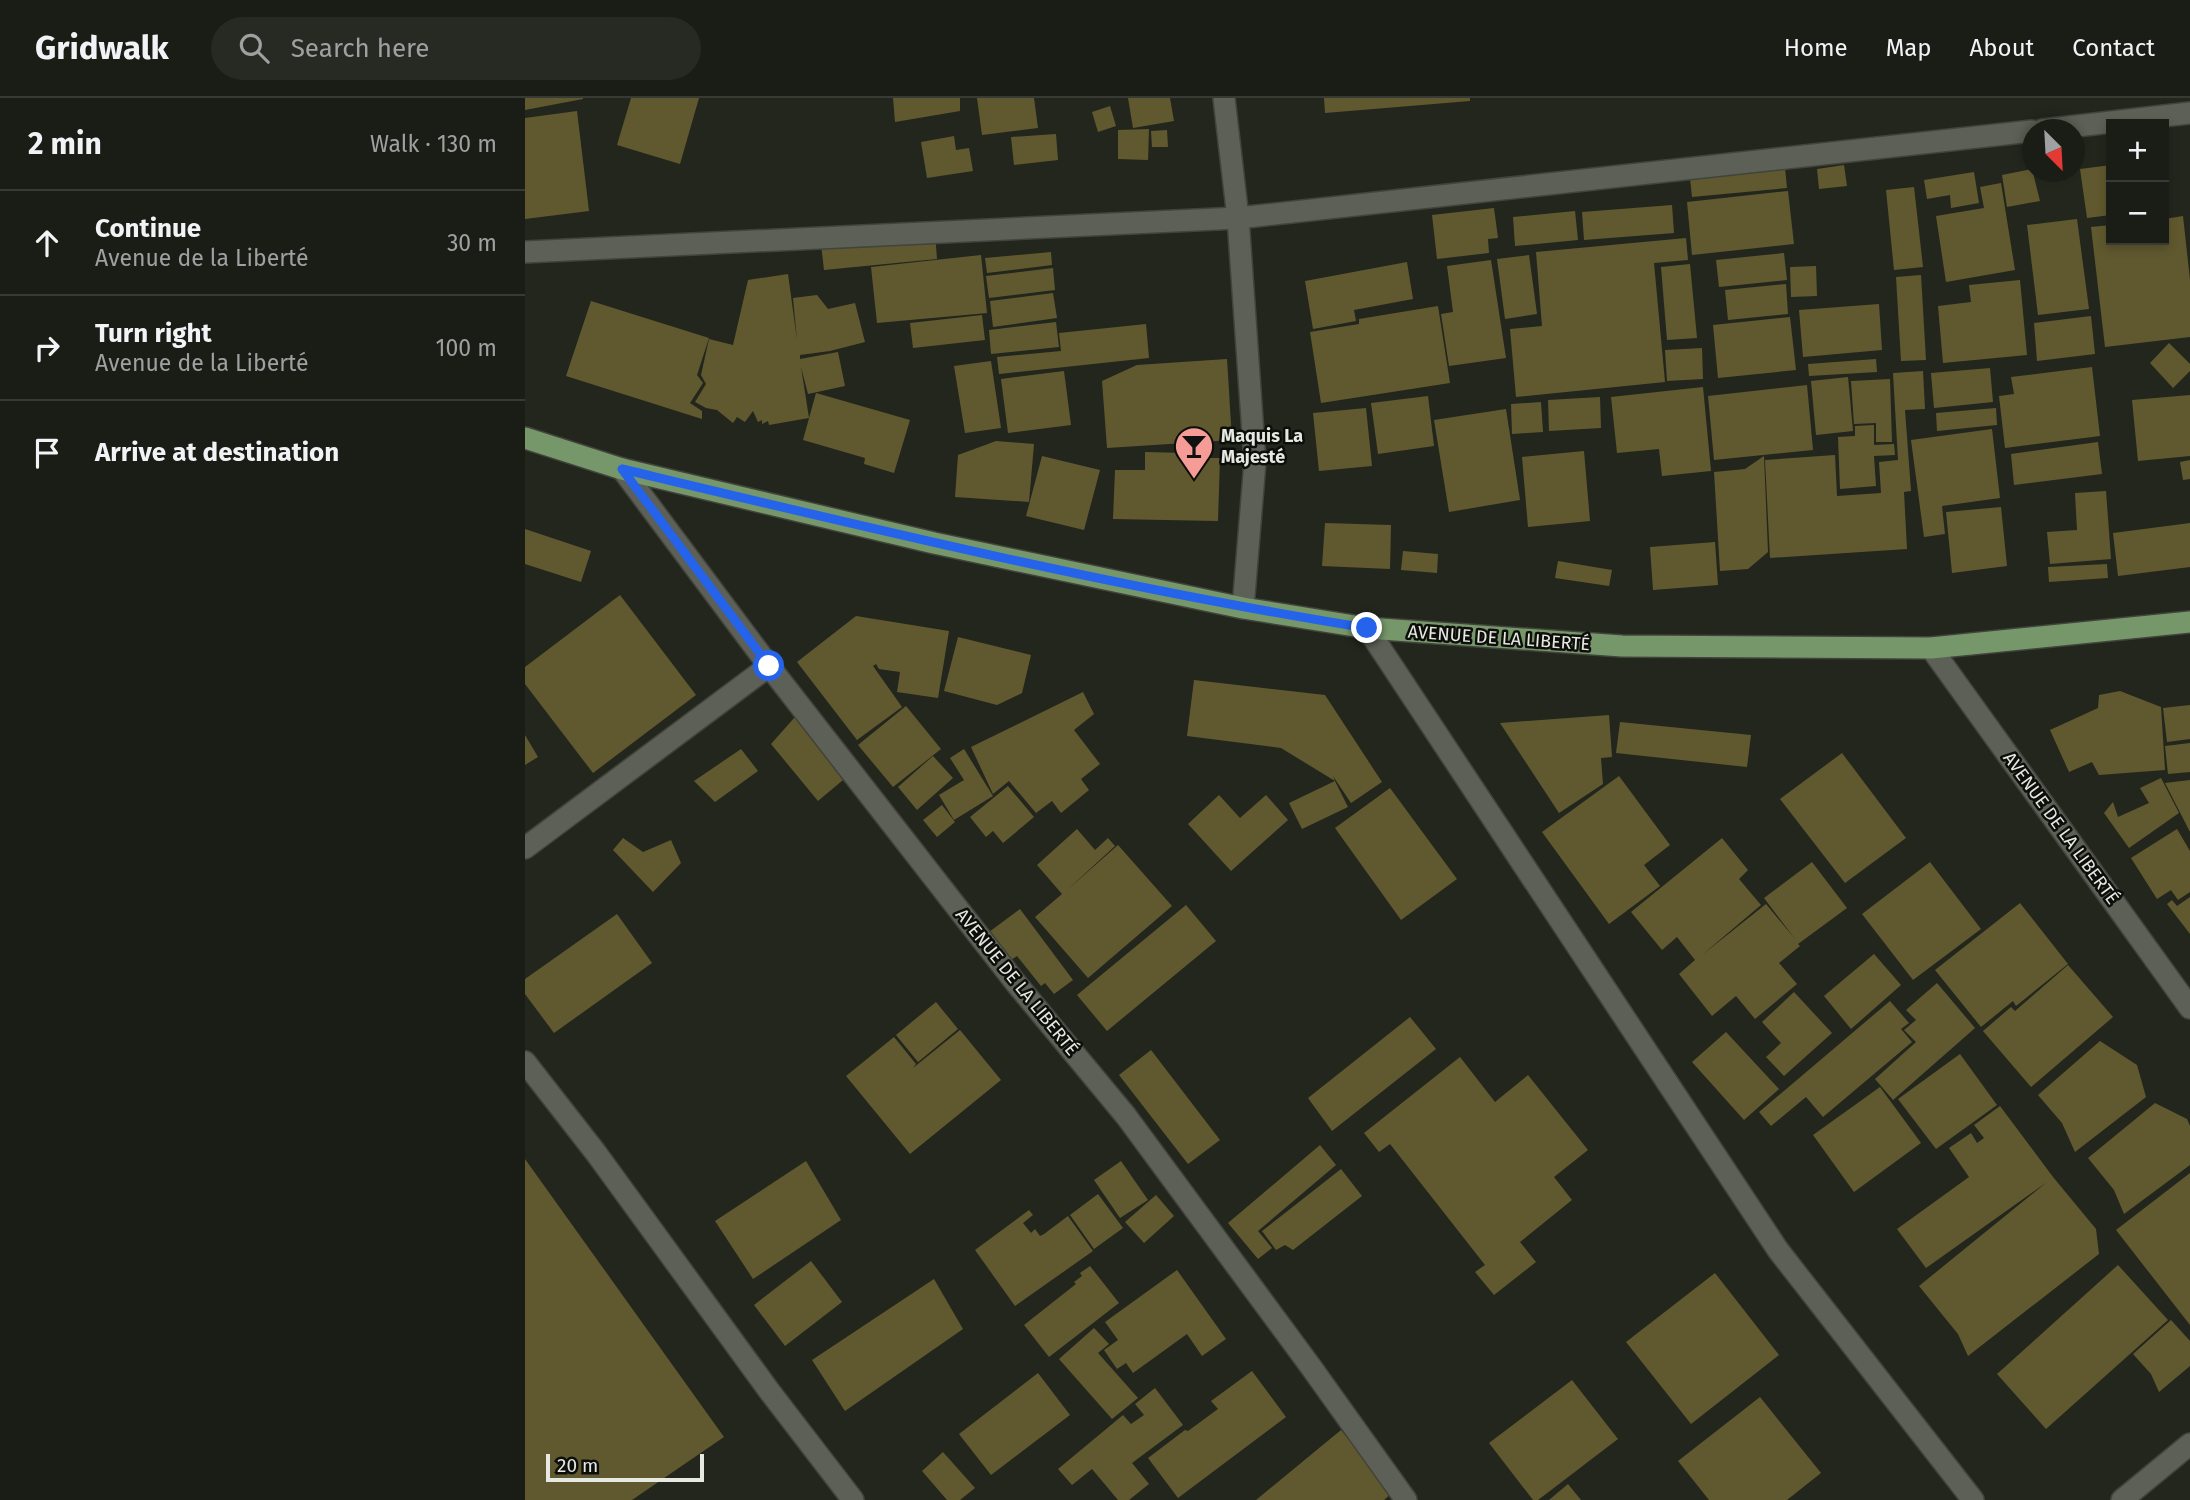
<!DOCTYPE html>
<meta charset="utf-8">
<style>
:root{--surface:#1a1c16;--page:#272923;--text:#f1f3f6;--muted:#9fa1a1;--line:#383a35}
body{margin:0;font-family:"Fira Sans",sans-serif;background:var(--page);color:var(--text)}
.controls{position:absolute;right:21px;top:21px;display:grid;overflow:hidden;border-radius:0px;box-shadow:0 4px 10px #0003}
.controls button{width:63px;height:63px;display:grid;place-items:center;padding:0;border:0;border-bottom:2px solid var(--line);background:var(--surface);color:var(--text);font:35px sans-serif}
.compass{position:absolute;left:1497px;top:21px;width:63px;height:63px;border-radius:50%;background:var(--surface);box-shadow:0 4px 10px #0003;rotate:156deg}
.scale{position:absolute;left:21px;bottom:18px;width:158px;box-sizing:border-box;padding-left:7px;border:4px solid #e6e8e2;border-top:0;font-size:19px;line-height:24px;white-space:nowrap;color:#e6e8e2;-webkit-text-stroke:5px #0d0e0a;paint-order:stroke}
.stop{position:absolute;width:21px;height:21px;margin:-16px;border:5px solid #2563eb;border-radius:50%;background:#fff}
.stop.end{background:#2563eb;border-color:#fff;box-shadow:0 2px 7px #0008}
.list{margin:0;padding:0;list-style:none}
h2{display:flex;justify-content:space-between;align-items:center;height:91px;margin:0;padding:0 28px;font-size:30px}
h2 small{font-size:23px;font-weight:400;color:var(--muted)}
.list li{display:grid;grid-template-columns:46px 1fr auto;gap:21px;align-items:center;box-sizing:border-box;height:105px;padding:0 28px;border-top:2px solid var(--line)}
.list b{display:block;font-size:26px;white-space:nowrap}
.list p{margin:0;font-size:23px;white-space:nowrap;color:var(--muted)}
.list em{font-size:23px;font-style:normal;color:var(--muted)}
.icon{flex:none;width:38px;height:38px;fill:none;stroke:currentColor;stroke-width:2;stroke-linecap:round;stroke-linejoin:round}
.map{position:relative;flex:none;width:1665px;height:1402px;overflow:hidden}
header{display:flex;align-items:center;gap:42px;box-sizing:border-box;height:98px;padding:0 35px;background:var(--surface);border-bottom:2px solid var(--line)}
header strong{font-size:33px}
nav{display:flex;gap:38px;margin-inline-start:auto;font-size:24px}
.search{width:490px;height:63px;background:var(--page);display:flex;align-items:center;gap:18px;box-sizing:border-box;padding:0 24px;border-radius:38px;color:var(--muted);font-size:26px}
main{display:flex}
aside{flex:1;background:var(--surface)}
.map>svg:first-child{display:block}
.building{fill:#60592f}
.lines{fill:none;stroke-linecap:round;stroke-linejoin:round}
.minor-casing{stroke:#41433c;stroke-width:24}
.major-casing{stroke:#41433c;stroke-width:24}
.minor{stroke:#5d6056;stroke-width:21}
.major{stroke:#769769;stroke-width:21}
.route{stroke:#2563eb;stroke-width:9}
.labels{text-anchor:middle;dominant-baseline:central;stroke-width:5;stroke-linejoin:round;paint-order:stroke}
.poi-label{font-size:18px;font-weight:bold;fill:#e6e8e2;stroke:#0d0e0a;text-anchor:start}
.street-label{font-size:18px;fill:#e6e8e2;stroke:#0d0e0a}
</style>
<header>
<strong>Gridwalk</strong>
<div class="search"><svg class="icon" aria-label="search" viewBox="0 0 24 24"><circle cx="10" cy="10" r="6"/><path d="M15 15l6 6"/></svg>Search here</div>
<nav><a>Home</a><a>Map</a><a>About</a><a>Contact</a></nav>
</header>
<main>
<aside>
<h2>2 min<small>Walk · 130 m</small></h2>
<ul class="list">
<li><svg class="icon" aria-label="ahead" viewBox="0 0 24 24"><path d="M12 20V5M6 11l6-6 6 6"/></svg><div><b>Continue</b><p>Avenue de la Liberté</p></div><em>30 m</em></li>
<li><svg class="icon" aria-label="right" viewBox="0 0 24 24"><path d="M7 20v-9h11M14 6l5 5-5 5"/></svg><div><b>Turn right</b><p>Avenue de la Liberté</p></div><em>100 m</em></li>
<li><svg class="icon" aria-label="arrive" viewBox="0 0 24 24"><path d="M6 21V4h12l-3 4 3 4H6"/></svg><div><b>Arrive at destination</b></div></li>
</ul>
</aside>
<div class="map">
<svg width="1665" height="1402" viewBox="0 0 1665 1402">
<rect width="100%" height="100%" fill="#23261d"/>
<g class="building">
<polygon points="0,0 58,0 58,1 0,12"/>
<polygon points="106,0 174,0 155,66 92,47"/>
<polygon points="368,0 435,0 435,13 370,24"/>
<polygon points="452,0 509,0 513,30 457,37"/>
<polygon points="603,0 645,0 649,23 608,30"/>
<polygon points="799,0 945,0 945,3 800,15"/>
<polygon points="585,8 591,28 573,34 567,14"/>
<polygon points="52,13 64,113 0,121 0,20"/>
<polygon points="624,31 623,62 593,61 593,32"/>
<polygon points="642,32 643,49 627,49 626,33"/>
<polygon points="531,36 533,62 489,67 486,39"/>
<polygon points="429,38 431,52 444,50 448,73 402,80 396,44"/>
<polygon points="1319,67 1322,88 1294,91 1292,71"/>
<polygon points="1586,67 1586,117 1562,120 1555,71"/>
<polygon points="1260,70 1262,90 1167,99 1165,80"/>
<polygon points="1507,71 1515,103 1482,109 1477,77"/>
<polygon points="1449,74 1454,105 1426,110 1425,97 1402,101 1399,82"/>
<polygon points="1476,85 1490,172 1421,184 1411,118 1459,110 1455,89"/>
<polygon points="1389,89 1398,169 1369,172 1361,92"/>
<polygon points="1263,93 1269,146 1167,157 1162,104"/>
<polygon points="1147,107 1149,135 1059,142 1057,114"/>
<polygon points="969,110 973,140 963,141 964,155 912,161 907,117"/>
<polygon points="1050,113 1053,142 990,148 988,119"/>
<polygon points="1658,118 1665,182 1665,239 1580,249 1566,129 1586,127 1586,142 1639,142 1639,121"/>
<polygon points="1552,121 1564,211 1513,217 1502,127"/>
<polygon points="410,135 412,161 299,172 296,146"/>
<polygon points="1161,140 1163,162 1129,165 1140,284 991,299 985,231 1017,228 1011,154"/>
<polygon points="526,154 527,167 462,175 460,160"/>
<polygon points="1259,155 1262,182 1194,189 1191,162"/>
<polygon points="456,157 462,215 352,225 346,169"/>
<polygon points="1004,157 1012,216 980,221 972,161"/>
<polygon points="966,162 981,260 924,268 916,216 928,214 922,168"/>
<polygon points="882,164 888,201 829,212 831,223 788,231 780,183"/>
<polygon points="1165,166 1172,240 1142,242 1136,169"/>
<polygon points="1291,168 1292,198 1266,199 1265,169"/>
<polygon points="528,170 530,192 464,200 461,178"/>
<polygon points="263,176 272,242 268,200 292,197 303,211 330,205 340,244 305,253 275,257 275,261 313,254 320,288 283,296 276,269 284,320 244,327 243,323 237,326 237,322 233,324 228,313 220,324 212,319 208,325 192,312 181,310 170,304 181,286 176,277 184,241 208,247 223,182"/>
<polygon points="1396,177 1401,262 1376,263 1371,179"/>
<polygon points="1495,182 1502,257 1418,265 1413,208 1446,204 1444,187"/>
<polygon points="1261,186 1263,216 1203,222 1200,192"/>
<polygon points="528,195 532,220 468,229 465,203"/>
<polygon points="66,203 184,240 172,277 178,285 165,305 177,313 177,321 41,278"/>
<polygon points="1354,206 1357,252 1278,259 1274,212"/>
<polygon points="913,208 925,285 796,305 785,234 834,226 834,221"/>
<polygon points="457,217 460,242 388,250 385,225"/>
<polygon points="1566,218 1570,256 1512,263 1509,225"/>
<polygon points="1265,219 1271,272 1193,280 1188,227"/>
<polygon points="531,224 534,249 466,256 464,232"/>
<polygon points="621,226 624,260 474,276 472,259 536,253 534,235"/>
<polygon points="1644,245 1665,266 1665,273 1648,290 1625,265"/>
<polygon points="1177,250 1178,281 1142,283 1140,252"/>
<polygon points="702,261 707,342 582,350 577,283 612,267"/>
<polygon points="1351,261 1352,274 1284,278 1283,266"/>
<polygon points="466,263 476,330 440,335 429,268"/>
<polygon points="1567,269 1575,338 1480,350 1474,298 1489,296 1486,279"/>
<polygon points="1465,270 1468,304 1409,310 1406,275"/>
<polygon points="539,273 546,327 483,335 476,281"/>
<polygon points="1398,273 1400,311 1380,312 1386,393 1379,394 1382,451 1245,460 1240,362 1310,357 1312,398 1356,395 1354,364 1373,362 1368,275"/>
<polygon points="1323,279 1328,333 1291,337 1286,283"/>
<polygon points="1365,281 1367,344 1351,344 1351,325 1329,326 1326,283"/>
<polygon points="1282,287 1288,352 1189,362 1183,298"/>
<polygon points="1178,289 1186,373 1137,378 1134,351 1092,355 1086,299"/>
<polygon points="291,295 385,322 369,375 339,366 340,360 278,342"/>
<polygon points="1665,297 1665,358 1613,363 1607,302"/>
<polygon points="903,298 909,348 853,356 846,305"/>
<polygon points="1075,299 1076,330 1024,333 1023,302"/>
<polygon points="1016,304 1018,334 987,336 986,306"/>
<polygon points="841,310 847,368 794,373 788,315"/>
<polygon points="1471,310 1472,327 1412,333 1411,315"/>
<polygon points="981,311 995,402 924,414 909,322"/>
<polygon points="1349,327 1349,347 1369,346 1370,357 1349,358 1351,388 1315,391 1313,339 1330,338 1330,328"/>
<polygon points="1467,331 1475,400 1417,408 1420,436 1399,439 1386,342"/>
<polygon points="471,343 509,346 504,404 430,399 433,357"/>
<polygon points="1573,344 1577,376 1489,387 1486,356"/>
<polygon points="1059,353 1065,423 1003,429 997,359"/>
<polygon points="620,354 662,355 662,360 695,360 693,423 588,421 590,372 620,372"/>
<polygon points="517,358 575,372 559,432 501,418"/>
<polygon points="1239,358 1243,454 1223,471 1195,473 1189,374 1220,371"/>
<polygon points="1665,362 1665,381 1658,382 1655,364"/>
<polygon points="1581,393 1586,461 1525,466 1522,434 1552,432 1550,395"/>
<polygon points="1476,409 1482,468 1427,475 1421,414"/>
<polygon points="800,425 866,427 865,471 797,468"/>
<polygon points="1665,425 1665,469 1593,478 1588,435"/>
<polygon points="0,431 66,453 56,484 0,466"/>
<polygon points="1190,444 1193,487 1128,492 1125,449"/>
<polygon points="878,453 913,456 912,475 876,472"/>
<polygon points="1033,463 1087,472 1084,488 1030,480"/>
<polygon points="1582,466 1583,480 1524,484 1523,469"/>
<polygon points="95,497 171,597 68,675 0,586 0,569"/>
<polygon points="331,518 424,533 413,600 372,594 375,574 354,571 351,566 348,568 377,609 332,642 272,564"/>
<polygon points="433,539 506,557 497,595 472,607 419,593"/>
<polygon points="669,582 800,597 857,684 826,705 808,678 810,683 756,650 662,638"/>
<polygon points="1595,593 1636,609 1640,672 1574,677 1567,664 1544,674 1525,632 1573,610 1574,597"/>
<polygon points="558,594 569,616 549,632 575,666 556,681 564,692 536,715 527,703 511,715 484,683 468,696 446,649"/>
<polygon points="1665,607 1665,641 1642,644 1638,610"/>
<polygon points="381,608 416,651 368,689 333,647"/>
<polygon points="1084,617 1087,659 1076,660 1078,686 1034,715 975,625"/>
<polygon points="270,619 318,682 293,703 246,646"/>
<polygon points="1095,624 1226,637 1222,669 1091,655"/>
<polygon points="0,637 13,659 0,667"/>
<polygon points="1665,645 1665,674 1643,676 1640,648"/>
<polygon points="216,651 233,673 190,704 169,683"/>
<polygon points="439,651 468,698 429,722 414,697 439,682 425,660"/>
<polygon points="1317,655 1381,740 1320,785 1255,701"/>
<polygon points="408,658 428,680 392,712 373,689"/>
<polygon points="1094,678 1145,747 1119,767 1135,788 1084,826 1017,734"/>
<polygon points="1636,680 1654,715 1604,750 1579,715 1588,704 1593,719 1624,705 1615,690"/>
<polygon points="1665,682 1665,734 1640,685"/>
<polygon points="810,683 823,709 777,731 764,705"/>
<polygon points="483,688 509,719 478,745 468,733 461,739 445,719"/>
<polygon points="865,690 932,781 876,822 810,730"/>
<polygon points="694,697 715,720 741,697 763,722 706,773 663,726"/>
<polygon points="417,707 430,724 412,739 398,722"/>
<polygon points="552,731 570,752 583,740 590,748 541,793 593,747 647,808 563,880 510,819 537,796 512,767"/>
<polygon points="1652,731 1665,753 1665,794 1653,802 1646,792 1632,801 1606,760"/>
<polygon points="98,740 118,754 146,742 156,765 128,794 88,752"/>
<polygon points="1197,740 1223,772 1214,781 1236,807 1177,857 1241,806 1270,841 1239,800 1287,764 1322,810 1273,846 1275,848 1254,865 1272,886 1230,921 1211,898 1187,918 1154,876 1170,862 1152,839 1137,852 1106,814"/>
<polygon points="1405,764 1456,831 1388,882 1337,816"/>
<polygon points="1665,799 1665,836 1642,806 1647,802 1652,808"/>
<polygon points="1495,805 1543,866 1491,908 1488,903 1456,929 1410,872"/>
<polygon points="661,807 691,843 582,933 552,897"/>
<polygon points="495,811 548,882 529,896 520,885 516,888 492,858 486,862 464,834"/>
<polygon points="92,816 127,865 29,935 0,896 0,881"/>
<polygon points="1349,856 1376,887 1326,931 1299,898"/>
<polygon points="1543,867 1588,919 1506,989 1458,933 1486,909 1490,913"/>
<polygon points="1412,885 1450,930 1368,1002 1350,981 1391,944 1379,932 1391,922 1381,912"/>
<polygon points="1269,894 1307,935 1259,978 1241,959 1256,945 1237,924"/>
<polygon points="1365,903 1384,925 1376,931 1387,944 1298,1019 1281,999 1246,1028 1234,1014"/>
<polygon points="411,904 433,931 393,964 371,937"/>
<polygon points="885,919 911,951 807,1033 783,1000"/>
<polygon points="435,932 476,982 385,1056 321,978 369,939 391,966 388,970"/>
<polygon points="1201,934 1254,991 1219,1022 1167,964"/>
<polygon points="1575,943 1612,967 1621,999 1550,1054 1537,1025 1513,997"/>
<polygon points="626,952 695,1042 663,1066 594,977"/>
<polygon points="1435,956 1472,1007 1411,1051 1373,1001"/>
<polygon points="935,959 970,1004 1003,977 1063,1052 1029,1079 1047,1102 995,1144 1011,1164 969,1197 950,1174 960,1167 865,1046 854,1054 839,1035"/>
<polygon points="1355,989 1396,1045 1329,1094 1288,1037"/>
<polygon points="1630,1005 1662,1021 1665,1028 1665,1067 1599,1116 1589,1092 1563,1060"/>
<polygon points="1475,1008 1528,1079 1571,1131 1574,1156 1443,1258 1433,1236 1394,1188 1522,1084 1401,1170 1372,1131 1444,1079 1424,1050 1446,1035 1452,1045 1459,1040 1449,1027"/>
<polygon points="795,1047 811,1067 733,1133 747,1150 733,1161 703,1125"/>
<polygon points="0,1061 199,1339 107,1402 0,1402"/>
<polygon points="281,1063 316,1122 228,1181 190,1123"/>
<polygon points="596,1063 623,1102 595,1120 569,1082"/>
<polygon points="816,1071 837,1098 768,1152 760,1147 751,1152 737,1133"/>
<polygon points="1665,1075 1665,1227 1591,1132"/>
<polygon points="573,1096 598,1130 569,1151 545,1117"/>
<polygon points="631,1097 649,1118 619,1145 600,1124"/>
<polygon points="504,1112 508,1117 498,1125 506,1135 510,1131 515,1138 519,1136 543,1118 568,1153 490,1208 450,1152"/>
<polygon points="286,1163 317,1204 260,1248 229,1207"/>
<polygon points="1593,1167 1643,1222 1521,1331 1472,1276"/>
<polygon points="565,1168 594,1205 524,1259 499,1227 551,1186 549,1184 557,1178 555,1175"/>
<polygon points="652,1172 701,1241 677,1258 662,1236 608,1275 601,1265 592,1271 579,1252 593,1242 580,1224"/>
<polygon points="1190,1175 1254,1257 1166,1326 1101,1244"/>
<polygon points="409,1181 438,1231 320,1313 287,1262"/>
<polygon points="1646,1222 1665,1243 1665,1268 1634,1294 1626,1276 1608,1256"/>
<polygon points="569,1230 584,1246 573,1255 613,1300 587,1321 534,1261"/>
<polygon points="727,1273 761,1319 653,1400 623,1360 660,1332 663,1333 693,1311 686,1303"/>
<polygon points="513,1275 545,1317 466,1377 434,1336"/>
<polygon points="1047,1282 1093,1341 1013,1402 1008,1402 964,1345"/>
<polygon points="630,1290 658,1327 607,1365 624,1386 604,1402 593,1402 567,1371 547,1387 533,1371 598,1317 606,1326 619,1317 610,1306"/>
<polygon points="1235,1299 1296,1375 1262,1402 1184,1402 1153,1363"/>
<polygon points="816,1332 867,1395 859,1402 731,1402"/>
<polygon points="418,1354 450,1390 435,1402 422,1402 397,1373"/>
<polygon points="1043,1386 1056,1402 1024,1402"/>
</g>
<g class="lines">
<g class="minor-casing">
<g id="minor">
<polyline points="699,0 713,120 730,364 718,510"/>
<polyline points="1517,32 1665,15"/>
<polyline points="0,154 713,120 1507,33"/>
<polyline points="97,371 244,568 490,884 601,1018 786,1269 881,1402"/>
<polyline points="842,530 1253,1152 1448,1402"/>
<polyline points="1406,550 1665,910"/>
<polyline points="0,750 244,568"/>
<polyline points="0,964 71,1055 245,1294 328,1402"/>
<polyline points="1597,1402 1665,1346"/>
</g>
</g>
<g class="major-casing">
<polyline id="major" points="0,340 97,371 409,445 718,510 842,530 1097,548 1406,550 1665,524"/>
</g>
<use href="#minor" class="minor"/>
<use href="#major" class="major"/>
</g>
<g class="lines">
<path class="route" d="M244 568 97 371C344 430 591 490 842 530"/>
</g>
<defs>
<g id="bar-pin" transform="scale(2.0125)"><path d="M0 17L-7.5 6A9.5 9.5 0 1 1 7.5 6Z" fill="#f59c96" stroke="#0d0e0a"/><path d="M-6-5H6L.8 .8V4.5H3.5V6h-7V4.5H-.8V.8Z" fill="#111"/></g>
</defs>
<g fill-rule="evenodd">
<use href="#bar-pin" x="669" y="348"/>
</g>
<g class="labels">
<g class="poi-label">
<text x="696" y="338">Maquis La<tspan x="696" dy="21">Majesté</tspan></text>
</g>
<g class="street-label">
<text transform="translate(974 540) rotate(4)">AVENUE DE LA LIBERTÉ</text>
<text transform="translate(1536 730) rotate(54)">AVENUE DE LA LIBERTÉ</text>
<text transform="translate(492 884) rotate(51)">AVENUE DE LA LIBERTÉ</text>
</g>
</g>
</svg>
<div class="controls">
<button>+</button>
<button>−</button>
</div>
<svg class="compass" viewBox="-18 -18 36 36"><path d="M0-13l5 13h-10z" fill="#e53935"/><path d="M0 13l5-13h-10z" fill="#9fa1a1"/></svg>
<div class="scale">20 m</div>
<div class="stop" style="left:244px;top:568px"></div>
<div class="stop end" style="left:842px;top:530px"></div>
</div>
</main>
